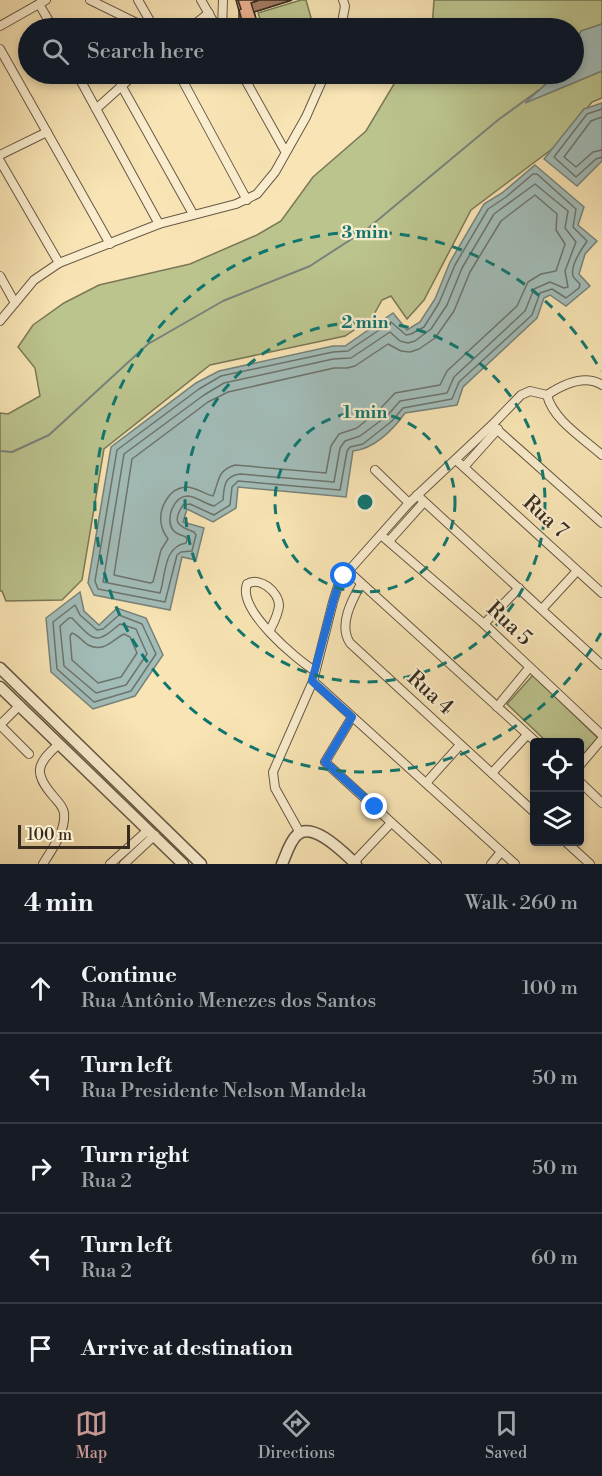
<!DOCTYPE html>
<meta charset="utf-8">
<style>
:root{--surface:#171b24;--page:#242831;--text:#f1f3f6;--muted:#9ea1a6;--line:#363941;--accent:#c59692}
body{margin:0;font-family:"Libre Bodoni",serif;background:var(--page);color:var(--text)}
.controls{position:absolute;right:18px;bottom:18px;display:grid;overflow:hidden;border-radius:6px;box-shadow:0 3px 9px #0003}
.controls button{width:54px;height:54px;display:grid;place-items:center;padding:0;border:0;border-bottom:2px solid var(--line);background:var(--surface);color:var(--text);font:30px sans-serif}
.scale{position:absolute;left:18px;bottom:15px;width:112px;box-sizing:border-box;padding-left:6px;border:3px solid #372b20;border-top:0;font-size:16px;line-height:21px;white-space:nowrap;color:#372b20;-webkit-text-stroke:4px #faedce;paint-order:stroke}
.stop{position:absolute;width:18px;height:18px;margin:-14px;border:4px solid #1a73e8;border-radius:50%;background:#fff}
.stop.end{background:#1a73e8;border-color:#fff;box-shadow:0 2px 6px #0008}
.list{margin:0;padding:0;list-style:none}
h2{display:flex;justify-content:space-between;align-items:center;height:78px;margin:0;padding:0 24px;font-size:26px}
h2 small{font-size:20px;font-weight:400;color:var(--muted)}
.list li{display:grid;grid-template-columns:39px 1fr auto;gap:18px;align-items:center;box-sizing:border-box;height:90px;padding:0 24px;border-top:2px solid var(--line)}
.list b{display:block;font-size:22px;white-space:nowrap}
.list p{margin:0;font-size:20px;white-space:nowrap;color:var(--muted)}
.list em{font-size:20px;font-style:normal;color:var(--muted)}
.icon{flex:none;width:33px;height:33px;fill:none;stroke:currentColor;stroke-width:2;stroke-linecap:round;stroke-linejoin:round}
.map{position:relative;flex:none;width:602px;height:864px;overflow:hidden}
.search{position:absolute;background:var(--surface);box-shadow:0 3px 9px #0003;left:18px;right:18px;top:18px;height:66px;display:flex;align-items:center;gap:15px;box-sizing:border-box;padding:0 21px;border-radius:33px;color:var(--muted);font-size:22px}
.sheet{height:528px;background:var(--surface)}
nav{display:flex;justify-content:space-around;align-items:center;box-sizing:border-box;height:84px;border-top:2px solid var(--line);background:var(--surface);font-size:16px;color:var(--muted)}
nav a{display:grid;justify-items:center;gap:3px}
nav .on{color:var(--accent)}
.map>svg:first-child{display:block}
.green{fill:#bcc48e;stroke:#7a7857;stroke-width:1.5}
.water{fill:#a2bcb8;stroke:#77827b;stroke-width:1.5}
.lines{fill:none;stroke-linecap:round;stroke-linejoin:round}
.shore{stroke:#6c746c;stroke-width:1.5}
.stream{stroke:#77827b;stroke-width:2}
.minor-casing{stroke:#675945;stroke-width:10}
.tertiary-casing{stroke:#675945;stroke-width:13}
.minor{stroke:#faedce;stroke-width:8}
.tertiary{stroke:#faedce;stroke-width:10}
.wall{fill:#c79678;stroke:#372b20;stroke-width:1.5}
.shaded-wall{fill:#a27a62;stroke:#372b20;stroke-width:1.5}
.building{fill:#e7ae8c;stroke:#372b20;stroke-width:1.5}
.route{stroke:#1a73e8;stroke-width:8}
.ring{fill:none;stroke:#0f766e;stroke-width:3;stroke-dasharray:10 8}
.labels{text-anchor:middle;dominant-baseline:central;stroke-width:4.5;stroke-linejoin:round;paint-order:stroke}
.street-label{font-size:21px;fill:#372b20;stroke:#faedce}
.centre{fill:#0f766e;stroke:#faedce;stroke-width:3}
.ring-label{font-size:18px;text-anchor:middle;font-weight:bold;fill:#0f766e;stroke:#faedce;stroke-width:4.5;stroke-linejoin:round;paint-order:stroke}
</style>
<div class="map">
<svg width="602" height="864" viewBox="0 0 602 864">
<rect width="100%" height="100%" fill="#f8e4b4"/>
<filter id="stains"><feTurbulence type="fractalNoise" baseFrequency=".00333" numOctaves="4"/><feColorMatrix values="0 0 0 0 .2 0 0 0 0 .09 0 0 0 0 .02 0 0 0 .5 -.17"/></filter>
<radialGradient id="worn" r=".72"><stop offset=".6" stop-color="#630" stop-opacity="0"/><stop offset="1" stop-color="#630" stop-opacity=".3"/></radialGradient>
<g class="green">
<polygon points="301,0 306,0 314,28 263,28 258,13"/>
<polygon points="434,0 602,0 602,24 581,31 574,47 574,28 432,28"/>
<polygon points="602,71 602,98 592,102 556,146 471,210 424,300 407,319 391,296 382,300 372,318 345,336 210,365 104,449 82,580 62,600 6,601 2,591 0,591 0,413 8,414 40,396 35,368 18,347 33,325 64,303 99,285 190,264 257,235 281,221 313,177 366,131 400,74 557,74 527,102"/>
<polygon points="533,675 598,738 580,758 580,742 547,742 507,704"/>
</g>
<g class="water">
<polygon points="602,24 602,71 525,103 557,74 574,74 574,47 581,31"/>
<polygon points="602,103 602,161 577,186 544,159 584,109"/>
<path d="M535 165 584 207 578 225 597 241 585 254 579 274 590 286 566 306 550 295 544 298 537 318 463 387 457 405 405 413C393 430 374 449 353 451L346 497 238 487 236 508 213 522 187 509 183 522 204 528 196 560 182 557 170 610 94 595 88 583 111 447 196 383 219 371 333 346H345L393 313 407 330 420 322 435 299 450 262 484 204 502 193Z"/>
<polygon points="80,592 84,611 99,625 117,608 146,618 163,655 135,696 93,709 51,672 46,618"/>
</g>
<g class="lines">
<g class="shore">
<polyline points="602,109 587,114 554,157 576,177 596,159 602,157"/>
<polyline points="602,117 591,121 564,157 576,167 593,152 602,150"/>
<path d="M533 174H537L576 209 573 227 587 241C582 249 570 265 573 276 573 277 579 283 580 284L579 288 566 298 552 289 540 293 532 315 459 382 452 399 403 408 392 421 363 444 350 447 347 451 340 490 238 481 232 487 230 505 214 515 190 504 183 505C172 522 177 526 194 532L196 535 192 551 181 552 177 555 165 602 98 589 95 581 117 450 199 389 221 376 333 352 348 351 391 322 406 335 411 334 424 327 439 303 455 265 488 209 506 197Z"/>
<path d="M535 184 568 211 565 228 576 242 565 271 568 287 564 288 550 282 534 289 525 311 454 377 447 393 400 401 387 416 360 436 345 441 340 448 334 482 240 474C224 476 224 487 223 500L214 506C205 504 196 496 187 496 173 497 165 520 173 530 176 534 181 535 186 537L187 540 186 543C163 547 166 575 160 593L103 582 124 454 204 395 224 383 333 359 351 358 390 332 400 341 408 343 415 341 431 329 447 305 462 268 494 214Z"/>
<path d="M535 195 557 214 556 230 565 244 556 271 541 274 528 282 517 306 447 371 440 385 395 393 380 409 357 428 339 434 331 446 326 473 235 465C217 470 219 482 213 496 204 494 196 487 186 487 168 488 157 511 162 527 163 532 166 536 168 539L161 550 153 582 150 583 114 575 132 459 208 402 228 392 334 368H347L355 366 388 344 401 351 410 352 419 349 435 338 454 311 470 272 501 221Z"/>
<polygon points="75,605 80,615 97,630 103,629 119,615 142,624 156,654 131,691 94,702 57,669 53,622"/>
<path d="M69 618H72C95 642 95 645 120 624L136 629 147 654 126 685 96 693 64 666 60 626Z"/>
<path d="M72 633C78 635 82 641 88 645 104 653 112 640 124 634L130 637 137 653 121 677 98 683 72 660 70 636Z"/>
</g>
<polyline class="stream" points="0,451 12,452 49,435 148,344 223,301 310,266 367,229 498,120 539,90"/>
<g class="minor-casing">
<g id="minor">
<polyline points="90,0 147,28"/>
<polyline points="138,0 154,28"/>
<polyline points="201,0 217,28"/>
<polyline points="39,4 53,28"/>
<polyline points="0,26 46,0"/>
<polyline points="190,28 209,13"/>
<polyline points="222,28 223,0"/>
<polyline points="341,28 345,6 343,0"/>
<polyline points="0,49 110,244"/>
<polyline points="77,74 159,224"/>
<polyline points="179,74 247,200"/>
<polyline points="242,74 285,151"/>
<polyline points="121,85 193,214"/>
<polyline points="96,109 135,74"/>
<polyline points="0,155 47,132"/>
<polyline points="0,161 59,263"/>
<polyline points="0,276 15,303"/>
<polyline points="0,321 34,280 59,263 159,224 236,204 257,194 275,172 306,117 325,74"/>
<path d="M547 395C553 420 583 438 602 455"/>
<path d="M547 395C562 385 585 374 602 385"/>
<polyline points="492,425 602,523"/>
<polyline points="456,460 602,593"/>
<polyline points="464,467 498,429"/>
<polyline points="375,470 409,503"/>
<polyline points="417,495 602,665"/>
<polyline points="381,535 484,624 602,735"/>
<polyline points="389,541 424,502"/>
<polyline points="348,571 536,742"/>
<path d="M361 584C352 600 338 625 350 643L534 812"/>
<polyline points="542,609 577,571"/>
<polyline points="484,624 519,588"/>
<path d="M270 630C274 622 278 615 279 606 279 592 260 576 247 584 237 610 296 659 315 671"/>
<polyline points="313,681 515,864"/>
<polyline points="497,707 529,668"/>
<polyline points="352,717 325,762 437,864"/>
<polyline points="0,725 29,754"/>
<polyline points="0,725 20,705"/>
<polyline points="580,765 602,739"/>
<polyline points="492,773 527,735"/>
<polyline points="580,782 602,803"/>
<polyline points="426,783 460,745"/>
<polyline points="300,833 275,788 273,772 313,681 333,602 338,586 344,576 409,503 492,425 521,395 530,391 547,395"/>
<polyline points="566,842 590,864"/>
<polyline points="354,862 391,823"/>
<path d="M43 864C52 849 66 831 64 813 63 806 58 802 54 797 33 773 36 764 59 744"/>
<polyline points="110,864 148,830"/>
<polyline points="124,864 155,835"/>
<polyline points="491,864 501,852"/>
</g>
</g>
<g class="tertiary-casing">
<g id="tertiary">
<polyline points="0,668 201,864"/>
<polyline points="0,687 183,864"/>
<path d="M282 864C286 855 290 841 297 835 313 820 345 854 356 864"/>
</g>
</g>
<use href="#minor" class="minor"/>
<use href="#tertiary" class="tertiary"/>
</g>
<polygon class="wall" points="236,0 292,0 254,12 259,28 241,28 239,21 239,11"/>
<polygon class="shaded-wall" points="259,0 292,0 251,13 251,3"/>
<polygon class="building" points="238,0 259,0 251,3 259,28 244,28 239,10 241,9"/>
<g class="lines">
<polyline class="route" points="344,576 338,586 333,602 312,681 352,717 325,762 375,807"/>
</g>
<g class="ring">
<circle cx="365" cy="502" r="90"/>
<circle cx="365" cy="502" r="180"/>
<path d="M601 633A270 270 0 1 1 601 371"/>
</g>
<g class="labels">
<g class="street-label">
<text transform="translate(545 517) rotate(42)">Rua 7</text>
<text transform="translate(509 624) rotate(43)">Rua 5</text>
<text transform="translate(430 693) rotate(42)">Rua 4</text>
</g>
</g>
<circle cx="365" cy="502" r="9" class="centre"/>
<g class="ring-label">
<text x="365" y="238">3 min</text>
<text x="365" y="328">2 min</text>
<text x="365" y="418">1 min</text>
</g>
<rect width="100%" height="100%" filter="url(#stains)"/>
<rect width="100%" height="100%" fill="url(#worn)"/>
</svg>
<div class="controls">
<button><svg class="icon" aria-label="locate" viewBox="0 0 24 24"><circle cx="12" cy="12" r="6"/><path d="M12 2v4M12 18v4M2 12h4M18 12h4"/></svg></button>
<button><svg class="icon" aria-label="layers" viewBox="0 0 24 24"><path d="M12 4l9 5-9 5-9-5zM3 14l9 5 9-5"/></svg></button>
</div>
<div class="scale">100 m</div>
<div class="stop" style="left:344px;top:576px"></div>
<div class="stop end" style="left:375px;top:807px"></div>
<div class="search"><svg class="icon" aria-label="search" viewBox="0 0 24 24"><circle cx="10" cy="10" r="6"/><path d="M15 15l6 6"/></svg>Search here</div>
</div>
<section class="sheet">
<h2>4 min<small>Walk · 260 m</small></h2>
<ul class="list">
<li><svg class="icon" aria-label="ahead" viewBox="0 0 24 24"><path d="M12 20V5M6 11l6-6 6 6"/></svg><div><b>Continue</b><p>Rua Antônio Menezes dos Santos</p></div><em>100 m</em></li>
<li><svg class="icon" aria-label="left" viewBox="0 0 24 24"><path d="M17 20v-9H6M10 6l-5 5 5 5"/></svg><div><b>Turn left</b><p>Rua Presidente Nelson Mandela</p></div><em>50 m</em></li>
<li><svg class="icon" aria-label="right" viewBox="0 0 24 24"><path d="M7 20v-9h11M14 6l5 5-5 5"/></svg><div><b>Turn right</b><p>Rua 2</p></div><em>50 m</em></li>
<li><svg class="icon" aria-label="left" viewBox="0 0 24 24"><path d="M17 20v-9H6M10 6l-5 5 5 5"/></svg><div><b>Turn left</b><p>Rua 2</p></div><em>60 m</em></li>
<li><svg class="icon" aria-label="arrive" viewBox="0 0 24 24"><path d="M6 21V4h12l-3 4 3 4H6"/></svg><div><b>Arrive at destination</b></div></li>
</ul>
</section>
<nav>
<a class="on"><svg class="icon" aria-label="map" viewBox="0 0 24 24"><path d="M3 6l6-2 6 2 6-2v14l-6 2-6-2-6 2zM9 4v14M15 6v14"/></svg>Map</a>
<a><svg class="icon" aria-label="directions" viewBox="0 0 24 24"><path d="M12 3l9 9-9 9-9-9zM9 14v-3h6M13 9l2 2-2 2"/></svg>Directions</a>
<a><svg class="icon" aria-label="saved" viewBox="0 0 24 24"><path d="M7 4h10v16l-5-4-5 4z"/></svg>Saved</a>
</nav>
